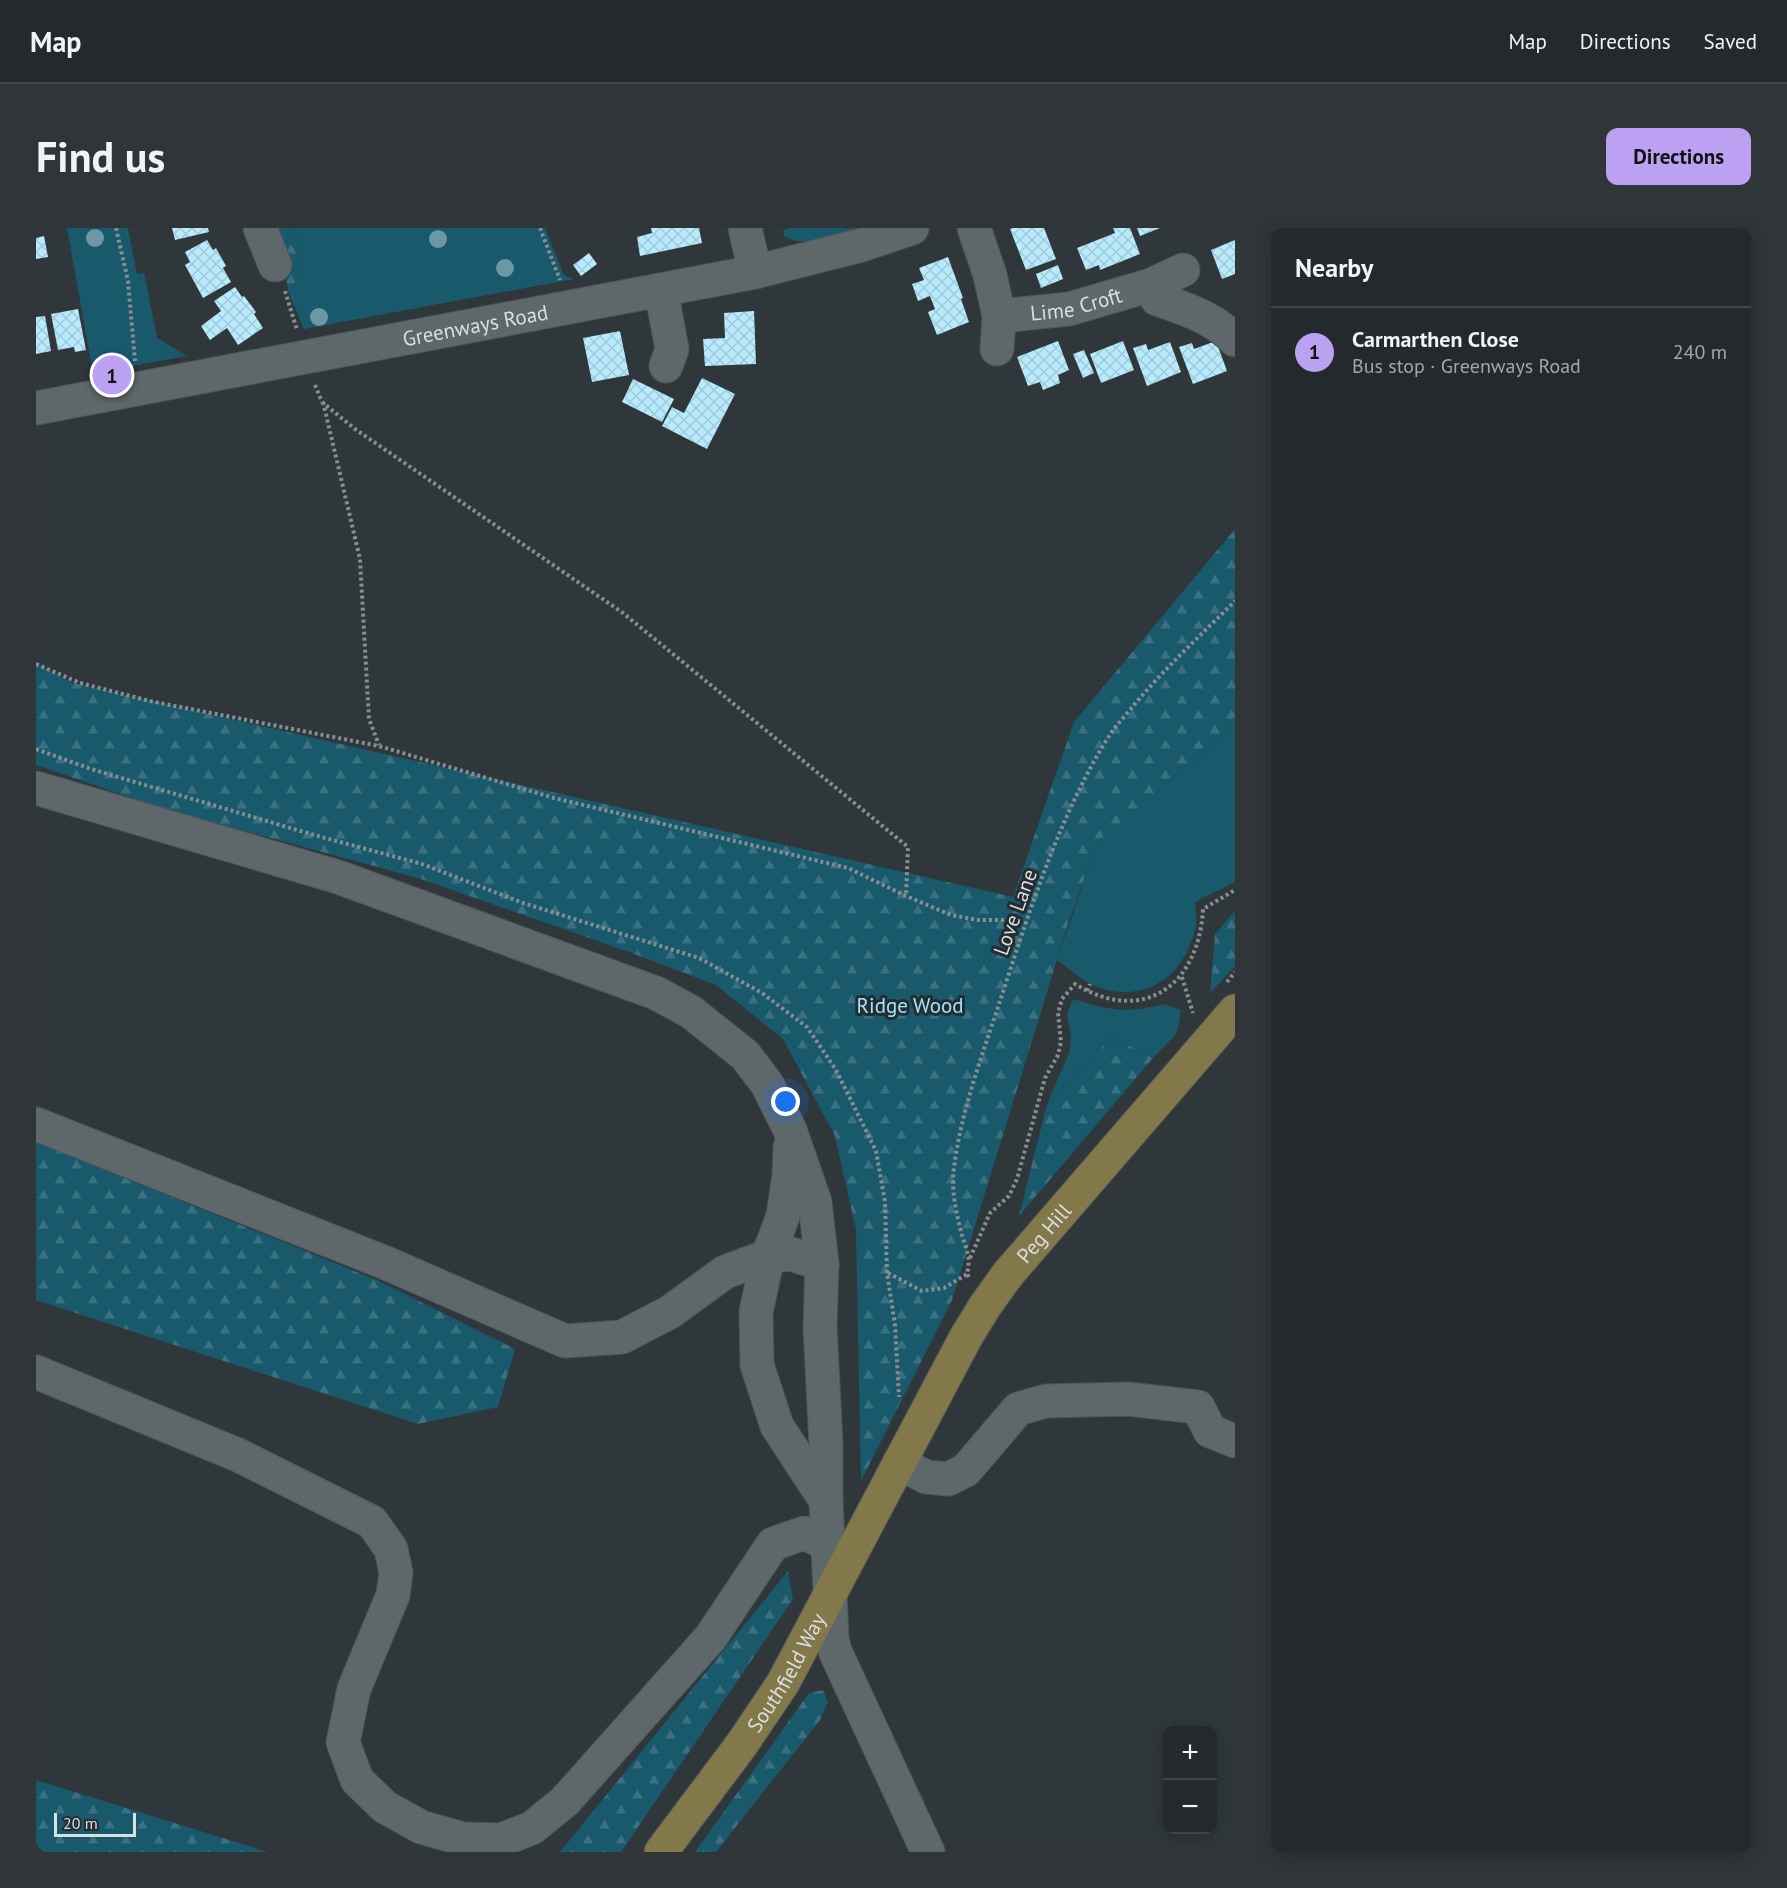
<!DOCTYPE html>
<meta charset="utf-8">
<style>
:root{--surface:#23292c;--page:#2f3538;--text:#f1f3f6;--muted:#a3a6a9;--line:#404548;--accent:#bca0f2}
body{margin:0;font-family:"PT Sans",sans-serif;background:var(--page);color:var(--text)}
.controls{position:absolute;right:18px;bottom:18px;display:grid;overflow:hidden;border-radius:12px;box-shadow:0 3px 15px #0003}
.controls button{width:54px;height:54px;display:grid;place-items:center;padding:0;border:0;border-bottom:2px solid var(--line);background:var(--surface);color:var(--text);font:30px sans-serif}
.scale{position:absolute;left:18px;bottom:15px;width:82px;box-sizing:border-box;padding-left:6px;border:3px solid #dadfe1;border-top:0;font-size:16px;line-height:21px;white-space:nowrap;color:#dadfe1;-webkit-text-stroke:4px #262d30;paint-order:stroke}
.you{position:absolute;left:750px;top:874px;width:21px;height:21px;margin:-15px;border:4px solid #fff;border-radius:50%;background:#1a73e8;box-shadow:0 0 0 9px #1a73e833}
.badge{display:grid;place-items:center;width:39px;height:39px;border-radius:50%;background:var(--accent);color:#111;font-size:20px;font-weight:700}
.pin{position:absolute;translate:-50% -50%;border:3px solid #fff;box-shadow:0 2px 6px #0006}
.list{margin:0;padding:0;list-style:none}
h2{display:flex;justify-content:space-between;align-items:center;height:78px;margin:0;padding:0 24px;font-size:26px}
h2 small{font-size:20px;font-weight:400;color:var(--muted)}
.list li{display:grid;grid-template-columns:39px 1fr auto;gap:18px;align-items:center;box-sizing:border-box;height:90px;padding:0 24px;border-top:2px solid var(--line)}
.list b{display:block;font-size:22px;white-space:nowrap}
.list p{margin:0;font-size:20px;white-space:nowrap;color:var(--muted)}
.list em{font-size:20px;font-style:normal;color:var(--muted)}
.map{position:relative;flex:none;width:1199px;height:1624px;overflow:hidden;border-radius:12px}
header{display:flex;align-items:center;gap:36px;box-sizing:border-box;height:84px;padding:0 30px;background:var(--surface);border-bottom:2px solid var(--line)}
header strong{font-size:28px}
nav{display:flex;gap:33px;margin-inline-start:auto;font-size:21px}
.intro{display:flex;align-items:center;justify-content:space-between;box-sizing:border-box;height:144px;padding:0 36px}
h1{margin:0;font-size:42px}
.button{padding:15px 27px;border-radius:12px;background:var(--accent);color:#111;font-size:21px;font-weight:700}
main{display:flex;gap:36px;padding:0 36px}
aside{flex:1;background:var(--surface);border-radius:12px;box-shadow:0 3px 15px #0003}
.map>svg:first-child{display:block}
.grass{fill:#19596c}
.forest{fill:url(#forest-firs)}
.building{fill:url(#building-cross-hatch)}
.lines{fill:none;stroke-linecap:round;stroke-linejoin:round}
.minor-casing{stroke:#4e5557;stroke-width:35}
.major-casing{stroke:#4e5557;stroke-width:35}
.path{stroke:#878d90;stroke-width:4;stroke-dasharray:3 3;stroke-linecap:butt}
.minor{stroke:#5e676a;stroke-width:33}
.major{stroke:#837849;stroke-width:33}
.tree{fill:#6e97a5}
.labels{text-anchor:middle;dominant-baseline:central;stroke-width:6;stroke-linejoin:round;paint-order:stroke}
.street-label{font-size:21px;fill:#dadfe1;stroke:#262d30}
.park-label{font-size:21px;fill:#a1e5fd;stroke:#262d30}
</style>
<header>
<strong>Map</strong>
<nav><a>Map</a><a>Directions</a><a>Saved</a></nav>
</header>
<div class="intro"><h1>Find us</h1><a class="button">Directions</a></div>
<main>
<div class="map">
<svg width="1199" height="1624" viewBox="0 0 1199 1624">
<defs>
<pattern id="forest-firs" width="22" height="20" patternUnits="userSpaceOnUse" patternTransform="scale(1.5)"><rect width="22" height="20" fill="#19596c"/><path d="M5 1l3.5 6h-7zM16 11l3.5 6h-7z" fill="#3a7081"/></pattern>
<pattern id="building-cross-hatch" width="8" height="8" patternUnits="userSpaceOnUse" patternTransform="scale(1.5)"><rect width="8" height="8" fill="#b9ebfe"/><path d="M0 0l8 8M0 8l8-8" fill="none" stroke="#a1c9d9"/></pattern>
</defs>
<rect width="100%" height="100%" fill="#2f373a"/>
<g class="grass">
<polygon points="31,0 92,0 101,46 108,45 121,110 151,128 57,145"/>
<polygon points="257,0 509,0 528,47 538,51 268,101 253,66 268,37"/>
<path d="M754 0H821C799 6 769 22 748 8L747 2Z"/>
<path d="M1199 490V654L1159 674C1160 681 1160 689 1160 697 1159 703 1157 709 1155 714 1140 758 1096 776 1055 756 1043 750 1032 740 1021 732L1062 612 1173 520Z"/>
<polygon points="1037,771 1065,779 1084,782 1105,781 1128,776 1145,782 1141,805 1117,830 1076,809 1011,876 1033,825 1035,809 1031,786"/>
</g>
<g class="forest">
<polygon points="233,0 257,0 268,37 253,66 248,41"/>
<polygon points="1199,301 1199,490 1173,520 1062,613 1033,693 916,1072 825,1253 820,1002 799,908 747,811 680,757 593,724 382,650 131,582 0,537 0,435 37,455 977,669 1038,494"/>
<polygon points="1199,683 1199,738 1174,765 1179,706"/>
<polygon points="1076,809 1117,830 983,988 1011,876"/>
<polygon points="0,914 343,1053 479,1121 462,1179 382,1196 0,1072"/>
<polygon points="752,1343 757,1371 585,1624 524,1624"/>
<polygon points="787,1462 792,1474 784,1492 680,1624 659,1624 773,1465"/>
<polygon points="0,1552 232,1624 0,1624"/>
</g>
<g class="building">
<polygon points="136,0 172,0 173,4 139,12"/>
<polygon points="615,0 663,0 666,15 604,28 601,9 616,5"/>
<polygon points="977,0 1008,0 1020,31 990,42 974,1"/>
<polygon points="1077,0 1094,0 1104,26 1064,42 1063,37 1050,42 1041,20 1079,5"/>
<polygon points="1101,0 1124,0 1104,8"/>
<polygon points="8,8 12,29 0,31 0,10"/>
<polygon points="171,12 177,22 180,20 190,38 187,40 195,54 167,70 149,37 154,34 149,24"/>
<polygon points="1199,12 1199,46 1186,51 1175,22"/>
<polygon points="553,25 561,36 545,48 537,37"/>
<polygon points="912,29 927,70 925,71 933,94 901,107 892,84 899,81 894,68 882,73 876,56 888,52 883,40"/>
<polygon points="1022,37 1027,51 1005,60 1000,46"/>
<polygon points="199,59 206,69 208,68 220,84 218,86 227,100 202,117 191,100 174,112 165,98 185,83 178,73"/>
<polygon points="42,81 50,122 39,124 38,119 22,122 15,86"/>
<polygon points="718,83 720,136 669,138 667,111 689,110 688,85"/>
<polygon points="9,88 15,123 0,126 0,89"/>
<polygon points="584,103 593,147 556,154 547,110"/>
<polygon points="1022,113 1033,142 1022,147 1024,155 1007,162 1004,154 992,158 981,129"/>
<polygon points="1087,113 1098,142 1065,155 1054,126"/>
<polygon points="1180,113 1191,143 1157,156 1143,119 1156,115 1158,121"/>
<polygon points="1134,114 1145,144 1111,158 1097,120 1110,116 1112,122"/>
<polygon points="1048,122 1058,145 1047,150 1037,126"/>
<polygon points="666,150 699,166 671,221 626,198 636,179 648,185"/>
<polygon points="597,151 638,171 626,194 586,174"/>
</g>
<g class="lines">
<g class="minor-casing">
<g id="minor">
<polyline points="224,0 239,37"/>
<polyline points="709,0 719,44"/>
<polyline points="938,0 954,47 963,88 961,121"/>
<polyline points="625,62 636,121 630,138"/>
<path d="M1121 71C1149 81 1177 89 1199 112"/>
<path id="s1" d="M963 88 1033 81 1115 57 1147 42"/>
<path id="s2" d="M0 180 719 44 826 17 876 0"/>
<polyline points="0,560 302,649 620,765 655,784 709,827 731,856 754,902 779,974 786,1036 784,1099 790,1216 790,1273 796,1411 799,1423 892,1624"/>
<polyline points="0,896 350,1035 529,1113 586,1109 634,1084 689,1044 732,1028 755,1026 786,1036"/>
<polyline points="754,919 753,948 747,988 732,1028 720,1084 721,1137 741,1198 790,1273"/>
<polyline points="0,1144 202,1227 336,1294 355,1321 360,1345 357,1367 318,1461 307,1514 321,1552 349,1579 385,1599 427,1611 465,1612 496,1600 529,1573 675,1409 737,1316 768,1305 791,1316"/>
<polyline points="863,1235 890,1249 912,1251 930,1242 982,1181 1010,1173 1092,1171 1162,1179 1174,1203 1199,1213"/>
</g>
</g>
<g class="major-casing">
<g id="major">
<path id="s3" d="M625 1624 706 1516 747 1455 930 1109 949 1078 972 1046 1199 783"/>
</g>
</g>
<g class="path">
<polyline points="80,0 92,53 99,133"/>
<polyline points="504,0 524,52"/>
<polyline points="249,63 261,102"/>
<polyline points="279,157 286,174 319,201 587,385 872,619 870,668"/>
<polyline points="287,174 324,331 333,491 343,517"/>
<polyline points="0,436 44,455 114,473 343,518 518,570 812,640 870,668 915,687 942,692 971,692 990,695"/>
<polyline points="0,521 55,541 278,607 386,636 487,675 663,730 726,765 771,799 800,842 840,923 849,974 851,1045 859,1097 863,1169"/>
<polyline points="1146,749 1157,785"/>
<polyline points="1191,754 1199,744"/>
<polyline points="1051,763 1054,756"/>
<path d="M934 1030 954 985 973 968 981 951 1009 850 1022 827 1025 814 1022 785 1026 771 1039 756C1108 798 1163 757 1167 681L1199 662"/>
<polyline points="852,1045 886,1063 908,1060 931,1046"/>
<path d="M933 1049 931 1046C935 1028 931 1024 926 1007 920 986 915 961 918 940 925 883 946 828 964 773 993 685 1024 584 1075 505 1082 495 1091 486 1098 477 1129 440 1165 407 1199 373"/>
</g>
<use href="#minor" class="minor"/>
<use href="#major" class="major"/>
</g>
<g class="tree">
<circle cx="59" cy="10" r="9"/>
<circle cx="402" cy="11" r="9"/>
<circle cx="469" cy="40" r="9"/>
<circle cx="283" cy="89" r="9"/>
</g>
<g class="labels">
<g class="street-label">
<text stroke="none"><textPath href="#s1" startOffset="78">Lime Croft</textPath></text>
<text stroke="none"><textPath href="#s2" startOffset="447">Greenways Road</textPath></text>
<text transform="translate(979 684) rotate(-70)">Love Lane</text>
<text stroke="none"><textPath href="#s3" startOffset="730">Peg Hill</textPath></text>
<text stroke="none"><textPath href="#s3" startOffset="219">Southfield Way</textPath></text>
</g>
<g class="park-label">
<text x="874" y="777">Ridge Wood</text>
</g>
</g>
</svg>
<div class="controls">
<button>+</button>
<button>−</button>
</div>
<div class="scale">20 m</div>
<div class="you"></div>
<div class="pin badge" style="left:76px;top:147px">1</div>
</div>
<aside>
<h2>Nearby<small></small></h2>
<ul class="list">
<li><span class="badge">1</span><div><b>Carmarthen Close</b><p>Bus stop · Greenways Road</p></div><em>240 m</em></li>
</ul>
</aside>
</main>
